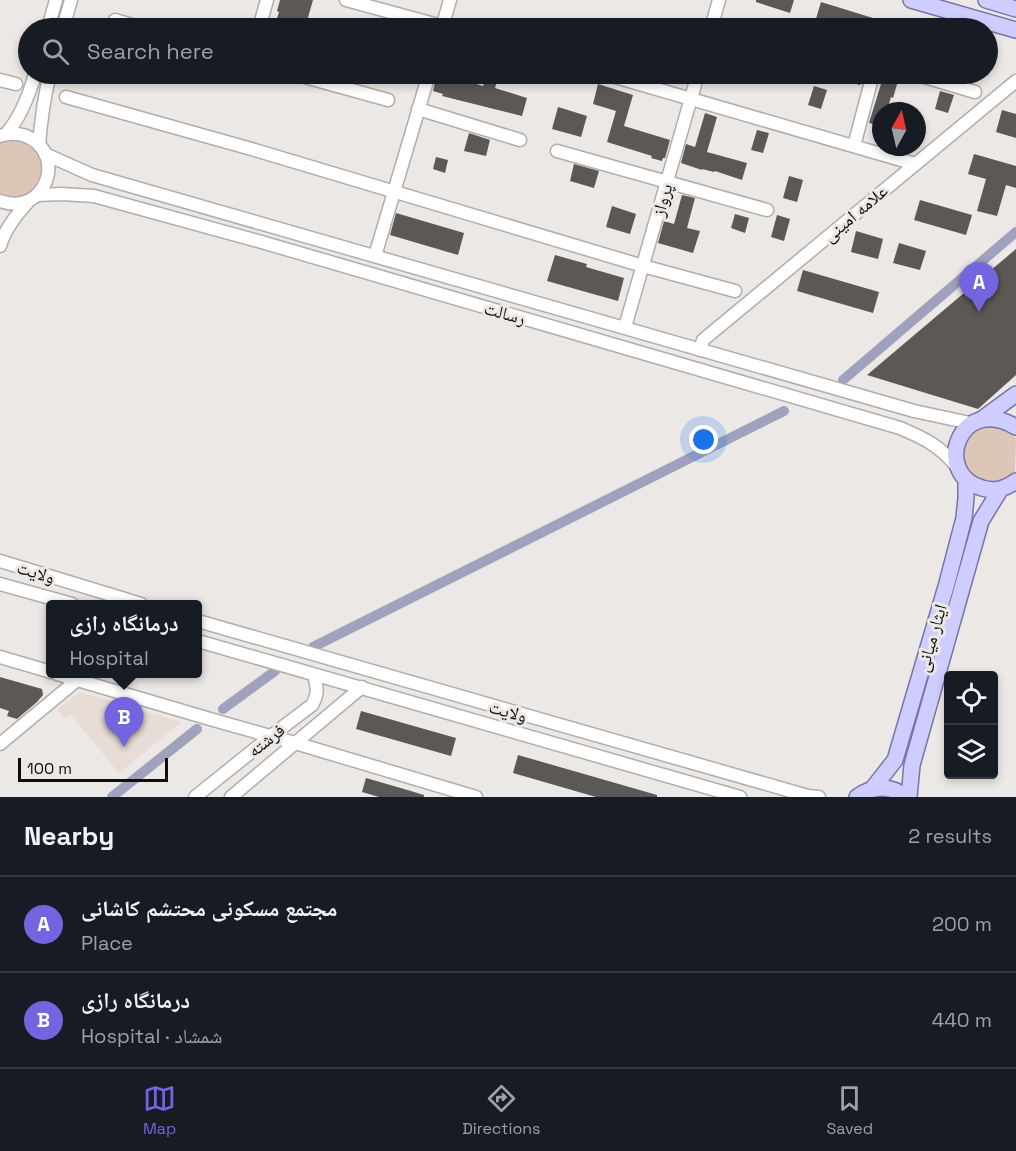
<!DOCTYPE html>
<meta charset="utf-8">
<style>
:root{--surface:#171b24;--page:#242831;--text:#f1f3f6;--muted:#9ea1a6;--line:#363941;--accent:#7265df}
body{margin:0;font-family:"Space Grotesk","Noto Naskh Arabic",sans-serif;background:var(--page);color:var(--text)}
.controls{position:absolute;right:18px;bottom:18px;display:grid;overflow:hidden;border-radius:6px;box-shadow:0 3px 9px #0003}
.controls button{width:54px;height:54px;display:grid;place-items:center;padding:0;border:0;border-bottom:2px solid var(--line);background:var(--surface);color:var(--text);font:30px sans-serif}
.compass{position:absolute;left:872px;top:102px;width:54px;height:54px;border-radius:50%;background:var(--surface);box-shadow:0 3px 9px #0003;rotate:8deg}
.scale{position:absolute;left:18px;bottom:15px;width:150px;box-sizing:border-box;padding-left:6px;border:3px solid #0f0e0d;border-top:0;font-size:16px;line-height:21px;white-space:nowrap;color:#0f0e0d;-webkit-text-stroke:4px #ece8e6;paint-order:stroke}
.you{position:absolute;left:704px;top:440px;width:21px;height:21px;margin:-15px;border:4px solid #fff;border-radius:50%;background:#1a73e8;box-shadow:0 0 0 9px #1a73e833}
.badge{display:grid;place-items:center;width:39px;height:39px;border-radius:50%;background:var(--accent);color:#fff;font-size:20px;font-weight:700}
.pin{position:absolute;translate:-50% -50px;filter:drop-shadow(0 2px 3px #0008)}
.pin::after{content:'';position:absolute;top:32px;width:21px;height:18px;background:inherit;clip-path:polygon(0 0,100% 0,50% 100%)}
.popup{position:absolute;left:46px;top:600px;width:156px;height:78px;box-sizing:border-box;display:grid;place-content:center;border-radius:6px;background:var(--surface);filter:drop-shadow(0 2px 4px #0005);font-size:20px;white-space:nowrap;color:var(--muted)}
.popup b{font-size:22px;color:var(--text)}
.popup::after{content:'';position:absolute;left:50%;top:100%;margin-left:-12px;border:12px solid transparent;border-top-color:var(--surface)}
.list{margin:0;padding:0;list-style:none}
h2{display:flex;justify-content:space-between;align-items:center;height:78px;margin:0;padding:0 24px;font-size:26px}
h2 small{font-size:20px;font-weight:400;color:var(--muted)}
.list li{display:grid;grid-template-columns:39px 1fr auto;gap:18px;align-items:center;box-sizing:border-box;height:96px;padding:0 24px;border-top:2px solid var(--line)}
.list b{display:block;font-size:22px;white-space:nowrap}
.list p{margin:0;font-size:20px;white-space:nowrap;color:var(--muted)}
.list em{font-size:20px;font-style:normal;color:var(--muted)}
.icon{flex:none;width:33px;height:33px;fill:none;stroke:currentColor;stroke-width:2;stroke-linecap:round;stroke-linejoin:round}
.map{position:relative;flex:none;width:1016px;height:797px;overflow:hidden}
.search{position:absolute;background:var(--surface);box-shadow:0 3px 9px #0003;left:18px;right:18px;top:18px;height:66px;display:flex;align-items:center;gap:15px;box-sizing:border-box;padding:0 21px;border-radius:33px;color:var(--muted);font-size:22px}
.sheet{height:270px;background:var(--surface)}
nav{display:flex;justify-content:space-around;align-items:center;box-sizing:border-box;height:84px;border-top:2px solid var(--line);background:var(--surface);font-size:16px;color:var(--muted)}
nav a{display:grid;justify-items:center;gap:3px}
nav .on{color:var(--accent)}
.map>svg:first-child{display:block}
.built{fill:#e7dcd6}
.green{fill:#ddc5b7}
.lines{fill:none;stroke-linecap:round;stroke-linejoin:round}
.canal{stroke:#a0a1bd;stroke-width:10}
.building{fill:#5c5856}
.minor-casing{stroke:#b1adab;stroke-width:15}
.major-casing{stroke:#7675aa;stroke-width:18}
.minor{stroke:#fff;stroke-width:12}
.major{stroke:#cecdfe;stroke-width:15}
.labels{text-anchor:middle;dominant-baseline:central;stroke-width:6;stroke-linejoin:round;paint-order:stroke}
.street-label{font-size:18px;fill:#0f0e0d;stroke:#ece8e6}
</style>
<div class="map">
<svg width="1016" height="797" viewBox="0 0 1016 797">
<rect width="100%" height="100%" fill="#ece8e6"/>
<polygon class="built" points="80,692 181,722 119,773 71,715 64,718 57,709"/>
<g class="green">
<path d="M11 139C18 140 24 141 29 144 47 155 47 180 32 193 28 196 23 199 19 199 13 200 6 198 0 197V142Z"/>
<path d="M989 425 1008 430 1016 438 1015 471C976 509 936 440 989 425Z"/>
</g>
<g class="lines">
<g class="canal">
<polyline points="843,380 1016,232"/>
<polyline points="313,647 784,411"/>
<polyline points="223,709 275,671"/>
<polyline points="112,797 197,729"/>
</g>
</g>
<g class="building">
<polygon points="280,0 313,0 305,28 274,28 279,12 277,11"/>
<polygon points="756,0 794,0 790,13 756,2"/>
<polygon points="821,2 886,22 884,28 837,28 815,22"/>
<polygon points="379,19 404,26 404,28 376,28"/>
<polygon points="394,74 407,74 404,84 392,81"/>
<polygon points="437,74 446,74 446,75 483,86 487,74 499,74 495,88 527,98 522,116 442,96 443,94 433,91"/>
<polygon points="847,74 864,74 860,85 845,81"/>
<polygon points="884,74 900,74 893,98 891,97 887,111 881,111 881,126 869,123"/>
<polygon points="598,84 633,95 624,126 670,140 665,158 663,158 662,161 651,158 652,156 607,142 616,111 593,104"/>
<polygon points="814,86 827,90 821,109 808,105"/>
<polygon points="940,91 954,95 948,113 935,109"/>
<polygon points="558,107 587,116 581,137 552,129"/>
<polygon points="1002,110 1016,114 1016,138 996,132"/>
<polygon points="705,113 717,117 707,152 747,163 742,180 715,171 714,172 702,169 702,170 681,163 686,144 695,147"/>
<polygon points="757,130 769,133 763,153 751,150"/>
<polygon points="469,133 490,140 486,156 464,151"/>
<polygon points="974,154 1016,166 1016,188 1006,185 997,216 977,211 986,179 968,174"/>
<polygon points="436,157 448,160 445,173 433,169"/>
<polygon points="574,164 599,171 594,188 570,181"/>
<polygon points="789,176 803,180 797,202 783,198"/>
<polygon points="682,195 695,198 687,228 700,231 693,253 658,243 664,221 674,224"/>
<polygon points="920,200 972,215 966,235 914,220"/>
<polygon points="612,206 636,214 630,234 606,227"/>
<polygon points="396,213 464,233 458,255 390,235"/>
<polygon points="735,214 749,218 745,233 731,228"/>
<polygon points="777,215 790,219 784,241 771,237"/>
<polygon points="856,231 883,239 878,259 851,252"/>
<polygon points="899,243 926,251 920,270 893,263"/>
<polygon points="1016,249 1016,375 978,409 867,375"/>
<polygon points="555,255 587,264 586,267 624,278 618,301 547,281"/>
<polygon points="803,270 879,292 873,313 797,291"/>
<polygon points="0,677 42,689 43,695 37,702 17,719 7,716 9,711 0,708"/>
<polygon points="361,711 456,738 451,756 356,729"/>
<polygon points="518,755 657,795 657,797 596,797 513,773"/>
<polygon points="366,778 404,789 424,795 424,797 379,797 362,792"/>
</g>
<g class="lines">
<g class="minor-casing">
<g id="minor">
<polyline points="346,0 449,28"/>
<polyline points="115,20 142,28"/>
<polyline points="755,26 763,28"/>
<polyline points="48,28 56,0"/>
<polyline points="63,28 71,0"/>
<polyline points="259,28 267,0"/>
<polyline points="442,28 450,0"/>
<polyline points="711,28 719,0"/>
<polyline points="294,74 388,100"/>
<polyline points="605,74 915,164"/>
<polyline points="915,74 975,92"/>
<polyline points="0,80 16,84"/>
<polyline points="66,97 248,148 643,266 735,291"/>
<polyline points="418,109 520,140"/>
<path d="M6 134C21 117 29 95 35 74"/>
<path d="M0 136C8 133 15 133 23 135 69 150 47 218 0 201"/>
<path d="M39 145C41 120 44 97 50 74"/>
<polyline points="854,146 873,74"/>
<polyline points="557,151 767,210"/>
<polyline points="45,154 92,175 914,411 970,423"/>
<path d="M37 195 62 194 94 196 258 241 900 428C926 439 940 446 958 468"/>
<path d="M0 246C5 229 16 215 28 202"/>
<polyline points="375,256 429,74"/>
<polyline points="625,327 698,74"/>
<polyline points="700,350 703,340 1016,81"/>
<polyline points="0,561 141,604"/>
<polyline points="0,584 72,604"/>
<polyline points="198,621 808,796 819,797"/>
<polyline points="198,641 740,797"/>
<polyline points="0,657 51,672"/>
<polyline points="57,674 210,719 295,743 476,797"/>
<polyline points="0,744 82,676"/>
<path d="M195 797 271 736 312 705C319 693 317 687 314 675"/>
<polyline points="231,797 362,687"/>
</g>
</g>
<g class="major-casing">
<g id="major">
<polyline points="911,0 1016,30"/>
<polyline points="986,0 1016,9"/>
<polyline points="982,419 1016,394"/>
<path d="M1016 427C959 393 932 474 982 488 995 492 1005 489 1016 481"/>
<polyline points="873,788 895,760 947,583 964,518 966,498 966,479"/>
<path d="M857 797C872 786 891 784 905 797"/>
<polyline points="909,797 912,765 981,521 1000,490"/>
</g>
</g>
<use href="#minor" class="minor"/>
<use href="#major" class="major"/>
</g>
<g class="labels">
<g class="street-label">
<text transform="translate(662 200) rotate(-74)">پرواز</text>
<text transform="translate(855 213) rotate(-40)">علامه امینی</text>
<text transform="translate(505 313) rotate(16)">رسالت</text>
<text transform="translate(36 572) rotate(17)">ولایت</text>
<text transform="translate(931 638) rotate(-74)">ایثار میانی</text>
<text transform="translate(508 711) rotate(16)">ولایت</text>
<text transform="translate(266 740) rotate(-38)">فرشته</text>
</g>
</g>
</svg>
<div class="controls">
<button><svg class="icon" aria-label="locate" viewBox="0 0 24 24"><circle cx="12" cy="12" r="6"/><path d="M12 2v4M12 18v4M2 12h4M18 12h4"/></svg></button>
<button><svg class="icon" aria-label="layers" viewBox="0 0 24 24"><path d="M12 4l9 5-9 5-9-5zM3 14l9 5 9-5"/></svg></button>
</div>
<svg class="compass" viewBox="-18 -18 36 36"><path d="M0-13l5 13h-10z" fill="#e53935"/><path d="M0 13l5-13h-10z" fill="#9ea1a6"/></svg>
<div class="scale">100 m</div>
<div class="you"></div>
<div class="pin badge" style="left:979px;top:312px">A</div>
<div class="pin badge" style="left:124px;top:747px">B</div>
<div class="popup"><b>درمانگاه رازی</b>Hospital</div>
<div class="search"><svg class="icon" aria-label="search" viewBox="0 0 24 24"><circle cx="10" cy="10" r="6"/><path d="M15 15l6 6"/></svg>Search here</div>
</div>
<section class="sheet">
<h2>Nearby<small>2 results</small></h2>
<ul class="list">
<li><span class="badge">A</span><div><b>مجتمع مسکونی محتشم کاشانی</b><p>Place</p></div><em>200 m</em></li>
<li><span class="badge">B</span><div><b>درمانگاه رازی</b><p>Hospital · شمشاد</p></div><em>440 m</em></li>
</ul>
</section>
<nav>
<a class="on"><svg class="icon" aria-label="map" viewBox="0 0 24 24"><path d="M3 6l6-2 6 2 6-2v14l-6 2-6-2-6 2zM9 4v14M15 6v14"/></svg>Map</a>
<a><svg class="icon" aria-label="directions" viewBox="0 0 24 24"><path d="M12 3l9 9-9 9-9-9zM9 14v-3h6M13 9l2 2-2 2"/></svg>Directions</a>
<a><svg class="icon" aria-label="saved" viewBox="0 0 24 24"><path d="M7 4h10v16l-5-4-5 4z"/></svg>Saved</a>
</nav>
